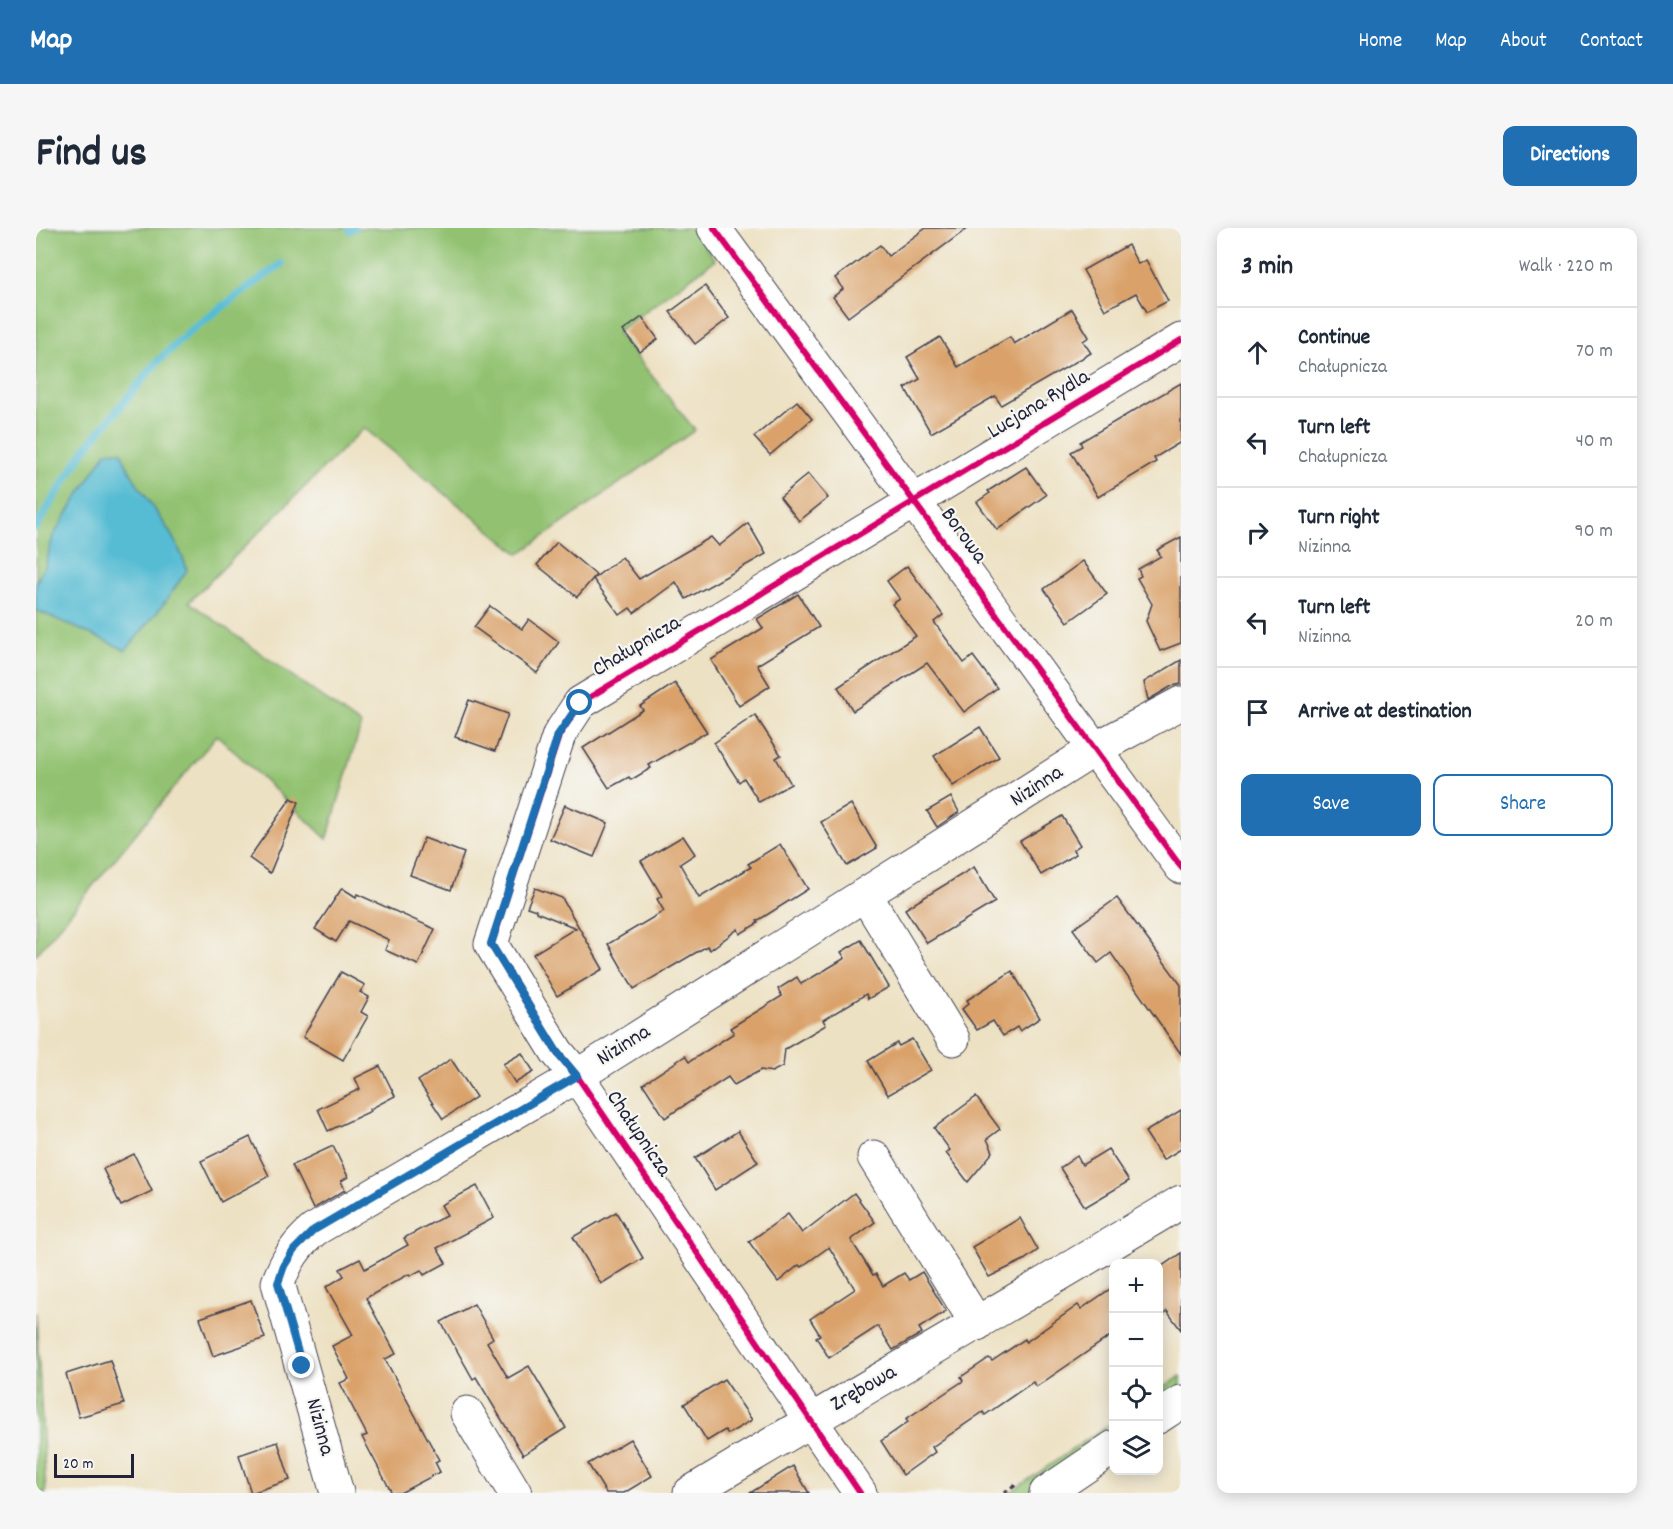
<!DOCTYPE html>
<meta charset="utf-8">
<style>
:root{--surface:#fff;--page:#f6f6f7;--text:#1f2937;--muted:#747a83;--line:#e0e1e3;--accent:#1f6fb2}
body{margin:0;font-family:Dekko,sans-serif;background:var(--page);color:var(--text)}
.controls{position:absolute;right:18px;bottom:18px;display:grid;overflow:hidden;border-radius:12px;box-shadow:0 3px 15px #0003}
.controls button{width:54px;height:54px;display:grid;place-items:center;padding:0;border:0;border-bottom:2px solid var(--line);background:var(--surface);color:var(--text);font:30px sans-serif}
.scale{position:absolute;left:18px;bottom:15px;width:80px;box-sizing:border-box;padding-left:6px;border:3px solid #22223b;border-top:0;font-size:16px;line-height:21px;white-space:nowrap;color:#22223b;-webkit-text-stroke:4px #f6f6f2;paint-order:stroke}
.stop{position:absolute;width:18px;height:18px;margin:-14px;border:4px solid #1f6fb2;border-radius:50%;background:#fff}
.stop.end{background:#1f6fb2;border-color:#fff;box-shadow:0 2px 6px #0008}
.list{margin:0;padding:0;list-style:none}
h2{display:flex;justify-content:space-between;align-items:center;height:78px;margin:0;padding:0 24px;font-size:26px}
h2 small{font-size:20px;font-weight:400;color:var(--muted)}
.list li{display:grid;grid-template-columns:39px 1fr auto;gap:18px;align-items:center;box-sizing:border-box;height:90px;padding:0 24px;border-top:2px solid var(--line)}
.list b{display:block;font-size:22px;white-space:nowrap}
.list p{margin:0;font-size:20px;white-space:nowrap;color:var(--muted)}
.list em{font-size:20px;font-style:normal;color:var(--muted)}
.actions{display:flex;gap:12px;padding:18px 24px}
.actions a{flex:1;padding:14px 0;border:2px solid var(--accent);border-radius:12px;text-align:center;font-size:21px;color:var(--accent)}
.actions .main{background:var(--accent);color:#fff}
.icon{flex:none;width:33px;height:33px;fill:none;stroke:currentColor;stroke-width:2;stroke-linecap:round;stroke-linejoin:round}
.map{position:relative;flex:none;width:1145px;height:1265px;overflow:hidden;border-radius:12px}
header{display:flex;align-items:center;gap:36px;box-sizing:border-box;height:84px;padding:0 30px;background:var(--accent);color:#fff}
header strong{font-size:28px}
nav{display:flex;gap:33px;margin-inline-start:auto;font-size:21px}
.intro{display:flex;align-items:center;justify-content:space-between;box-sizing:border-box;height:144px;padding:0 36px}
h1{margin:0;font-size:42px}
.button{padding:15px 27px;border-radius:12px;background:var(--accent);color:#fff;font-size:21px;font-weight:700}
main{display:flex;gap:36px;padding:0 36px}
aside{flex:1;background:var(--surface);border-radius:12px;box-shadow:0 3px 15px #0003}
.map>svg:first-child{display:block}
.green{fill:#92c271;stroke:#5a7256;stroke-width:1.5}
.water{fill:#56bcd3;stroke:#3c6f87;stroke-width:1.5}
.lines{fill:none;stroke-linecap:round;stroke-linejoin:round}
.stream{stroke:#56bcd3;stroke-width:8}
.building{fill:#daa26b}
.minor-casing{stroke:#403f4f;stroke-width:35}
.path{stroke:#403f4f;stroke-width:4;stroke-dasharray:4.5 4.5;stroke-linecap:butt}
.minor{stroke:#fff;stroke-width:33}
.cycleway-casing{stroke:#f6f6f2;stroke-width:10}
.cycleway{stroke:#d6006c;stroke-width:6}
.route{stroke:#1f6fb2;stroke-width:8}
.labels{text-anchor:middle;dominant-baseline:central;stroke-width:4.5;stroke-linejoin:round;paint-order:stroke}
.street-label{font-size:22px;fill:#22223b;stroke:#f6f6f2}
</style>
<header>
<strong>Map</strong>
<nav><a>Home</a><a>Map</a><a>About</a><a>Contact</a></nav>
</header>
<div class="intro"><h1>Find us</h1><a class="button">Directions</a></div>
<main>
<div class="map">
<svg width="1145" height="1265" viewBox="0 0 1145 1265">
<rect width="100%" height="100%" fill="#f6f6f2"/>
<filter id="ink" filterUnits="userSpaceOnUse"><feTurbulence type="fractalNoise" baseFrequency=".0167" numOctaves="2"/><feDisplacementMap in="SourceGraphic" scale="12" xChannelSelector="R" yChannelSelector="G"/><feConvolveMatrix kernelMatrix="1 2 1 2 8 2 1 2 1" color-interpolation-filters="sRGB"/></filter>
<filter id="wash" filterUnits="userSpaceOnUse"><feTurbulence type="fractalNoise" baseFrequency=".008" numOctaves="4" result="noise"/><feDisplacementMap in="SourceGraphic" scale="24" xChannelSelector="R" yChannelSelector="G"/><feGaussianBlur stdDeviation="1.35" result="paint"/><feColorMatrix in="noise" values="0 0 0 0 0 0 0 0 0 0 0 0 0 0 0 0 0 1.4 0 .05"/><feComposite in="paint" operator="in"/></filter>
<g filter="url(#wash)">
<rect width="100%" height="100%" fill="#ede1c3"/>
<g class="green">
<polygon points="0,0 657,0 679,32 581,104 659,202 483,326 328,200 153,374 325,497 291,611 181,507 0,727"/>
<polygon points="0,1083 10,1265 0,1265"/>
<polygon points="1145,1148 1145,1160 1123,1176 1123,1163"/>
<polygon points="1077,1194 1077,1206 990,1265 973,1265"/>
</g>
<path class="water" d="M85 223C100 266 139 298 151 342L130 373 90 422 0 382V355L10 336 17 308 70 224Z"/>
<g class="lines">
<g class="stream">
<polyline points="314,2 318,0"/>
<polyline points="0,299 49,221 121,134 155,102 245,36"/>
</g>
</g>
<g id="blocks">
<g class="building">
<polygon points="890,0 932,0 812,89 797,69 807,61 799,50 844,17 852,28"/>
<polygon points="1092,17 1102,36 1110,32 1132,73 1111,84 1100,65 1069,82 1047,42"/>
<polygon points="669,58 693,90 659,116 634,84"/>
<polygon points="1036,81 1053,109 1047,113 1055,125 965,177 959,168 895,205 869,160 884,151 871,129 904,109 922,139 974,109 978,116"/>
<polygon points="606,89 622,111 604,124 587,103"/>
<polygon points="1145,155 1145,214 1118,230 1120,234 1062,269 1035,224 1046,218 1044,214"/>
<polygon points="761,173 776,191 734,227 718,209"/>
<polygon points="990,239 1010,267 961,302 941,274 954,265 952,263"/>
<polygon points="772,246 792,270 763,293 744,269"/>
<polygon points="712,295 730,326 650,371 640,354 598,385 594,380 584,387 557,351 586,329 603,351 675,309 683,318"/>
<polygon points="1145,309 1145,415 1124,423 1110,393 1116,376 1101,350 1105,348 1102,341 1125,328 1121,322"/>
<polygon points="521,314 560,347 541,369 501,337"/>
<polygon points="1047,333 1071,366 1032,394 1008,361"/>
<polygon points="871,338 907,387 898,394 928,435 937,428 961,460 928,484 891,435 817,483 802,459 880,408 856,376 864,371 851,353"/>
<polygon points="762,366 783,399 721,437 734,458 703,478 675,432 727,400 721,391"/>
<polygon points="454,378 486,401 493,391 523,414 501,445 438,399"/>
<polygon points="1145,432 1145,456 1136,458 1112,472 1108,454"/>
<polygon points="639,455 671,504 613,537 615,540 595,552 593,549 573,560 547,520 607,482 604,478"/>
<polygon points="433,472 472,486 459,523 419,509"/>
<polygon points="719,487 745,527 740,530 755,556 723,574 708,550 703,554 678,515"/>
<polygon points="944,499 963,529 917,558 898,528"/>
<polygon points="915,569 923,584 901,599 891,583"/>
<polygon points="255,570 263,574 234,645 213,630"/>
<polygon points="815,576 841,620 811,638 785,594"/>
<polygon points="529,577 572,595 558,629 514,611"/>
<polygon points="1026,588 1044,617 1037,622 1040,626 1005,647 984,613"/>
<polygon points="647,608 659,626 644,636 663,670 715,639 712,636 744,616 772,661 721,693 722,695 704,706 702,701 674,722 671,718 598,761 572,716 628,683 621,671 626,668 605,633"/>
<polygon points="388,610 428,625 415,662 374,647"/>
<polygon points="938,639 959,674 891,715 869,681"/>
<polygon points="306,660 320,669 321,666 399,701 382,737 349,722 353,712 313,693 300,714 279,701"/>
<polygon points="499,660 526,670 567,741 521,768 497,726 540,700 500,684 500,682 491,679"/>
<polygon points="1081,670 1145,757 1145,826 1075,725 1062,735 1037,701"/>
<polygon points="825,712 853,759 832,771 830,766 787,792 790,797 749,821 747,838 736,844 725,842 698,857 692,849 629,890 607,856 649,828 653,834 698,805 694,800 746,768 742,761 761,749 765,756 789,742 809,730 805,724"/>
<polygon points="976,743 1004,790 984,803 981,799 967,808 957,793 941,802 926,781 933,775 931,772"/>
<polygon points="305,744 329,757 324,764 333,769 325,784 332,788 307,832 267,809"/>
<polygon points="876,811 895,842 852,867 832,833 861,815 863,818"/>
<polygon points="486,825 498,844 479,855 467,836"/>
<polygon points="415,831 440,869 407,891 382,853"/>
<polygon points="344,838 359,868 334,881 335,883 292,903 282,881 324,861 319,850"/>
<polygon points="940,869 964,901 951,911 957,924 932,954 910,925 914,922 898,900"/>
<polygon points="1145,882 1145,921 1127,932 1109,904"/>
<polygon points="702,903 722,934 679,962 659,930"/>
<polygon points="214,909 233,948 185,974 165,933"/>
<polygon points="297,918 312,949 305,953 309,962 277,981 256,937"/>
<polygon points="1072,921 1093,953 1049,979 1024,940 1041,928 1046,937"/>
<polygon points="98,926 116,963 85,978 67,941"/>
<polygon points="441,958 458,990 401,1020 410,1035 388,1047 385,1042 374,1048 373,1046 330,1070 360,1126 349,1131 403,1232 399,1234 404,1244 364,1265 356,1265 326,1209 331,1207 304,1155 313,1151 296,1118 317,1107 290,1059 308,1048 304,1041 324,1031 329,1041 372,1017 368,1010 411,987 405,977"/>
<polygon points="818,965 839,994 815,1012 837,1047 840,1046 847,1058 868,1045 873,1052 886,1044 910,1083 883,1100 886,1105 857,1122 842,1098 793,1130 780,1109 784,1107 774,1091 819,1061 793,1019 765,1039 763,1037 742,1054 713,1014 752,986 766,1005"/>
<polygon points="580,984 607,1030 565,1056 537,1009"/>
<polygon points="984,990 1002,1022 988,1032 953,1049 936,1019"/>
<polygon points="1145,1025 1145,1102 1131,1083 1122,1091 1122,1041"/>
<polygon points="1077,1059 1077,1106 1000,1159 997,1154 949,1187 947,1184 896,1219 899,1224 867,1247 845,1213 872,1194 870,1191 927,1153 925,1149 953,1130 956,1133 989,1111 990,1114 1042,1077 1045,1081"/>
<polygon points="215,1072 229,1110 177,1128 164,1090"/>
<polygon points="438,1076 457,1110 451,1114 472,1150 493,1138 530,1200 487,1227 440,1149 437,1151 405,1094"/>
<polygon points="74,1132 88,1176 43,1189 30,1146"/>
<polygon points="688,1151 716,1192 692,1206 689,1202 671,1213 648,1176"/>
<polygon points="594,1211 616,1248 588,1265 570,1265 552,1236"/>
<polygon points="242,1214 254,1252 215,1265 203,1227"/>
<polygon points="757,1238 773,1265 714,1265"/>
</g>
</g>
</g>
<g filter="url(#ink)">
<use href="#blocks" fill-opacity="0" stroke="#403f4f" stroke-width="1.5"/>
<g class="lines">
<g class="minor-casing">
<g id="minor">
<polyline points="678,0 1145,639"/>
<polyline points="830,668 917,811"/>
<polyline points="838,929 941,1096"/>
<polyline points="431,1185 479,1265"/>
<polyline points="1122,1189 1145,1174"/>
<path d="M301 1265 242 1055C250 1033 260 1017 278 1002L541 848 1059 521 1145 475"/>
<path d="M654 1265C817 1166 982 1072 1145 974"/>
<polyline points="824,1265 541,848 521,824 455,716 523,507 544,475 1145,112"/>
<polyline points="1010,1265 1078,1219"/>
</g>
</g>
<polyline class="path" points="968,1265 982,1255"/>
<use href="#minor" class="minor"/>
<g class="cycleway-casing">
<g id="cycleway">
<polyline points="678,0 1145,639"/>
<polyline points="824,1265 541,848 521,824 455,716 523,507 544,475 1145,112"/>
</g>
</g>
<use href="#cycleway" class="cycleway"/>
</g>
</g>
<g class="lines" filter="url(#ink)">
<polyline class="route" points="266,1138 242,1055 248,1038 258,1022 278,1002 541,848 521,824 455,716 522,507 544,475"/>
</g>
<g class="labels">
<g class="street-label">
<text transform="translate(1003 177) rotate(-31)">Lucjana Rydla</text>
<text transform="translate(927 308) rotate(54)">Borowa</text>
<text transform="translate(601 419) rotate(-31)">Chałupnicza</text>
<text transform="translate(1001 559) rotate(-33)">Nizinna</text>
<text transform="translate(588 818) rotate(-32)">Nizinna</text>
<text transform="translate(602 906) rotate(56)">Chałupnicza</text>
<text transform="translate(828 1161) rotate(-30)">Zrębowa</text>
<text transform="translate(283 1199) rotate(75)">Nizinna</text>
</g>
</g>
</svg>
<div class="controls">
<button>+</button>
<button>−</button>
<button><svg class="icon" aria-label="locate" viewBox="0 0 24 24"><circle cx="12" cy="12" r="6"/><path d="M12 2v4M12 18v4M2 12h4M18 12h4"/></svg></button>
<button><svg class="icon" aria-label="layers" viewBox="0 0 24 24"><path d="M12 4l9 5-9 5-9-5zM3 14l9 5 9-5"/></svg></button>
</div>
<div class="scale">20 m</div>
<div class="stop" style="left:544px;top:475px"></div>
<div class="stop end" style="left:266px;top:1138px"></div>
</div>
<aside>
<h2>3 min<small>Walk · 220 m</small></h2>
<ul class="list">
<li><svg class="icon" aria-label="ahead" viewBox="0 0 24 24"><path d="M12 20V5M6 11l6-6 6 6"/></svg><div><b>Continue</b><p>Chałupnicza</p></div><em>70 m</em></li>
<li><svg class="icon" aria-label="left" viewBox="0 0 24 24"><path d="M17 20v-9H6M10 6l-5 5 5 5"/></svg><div><b>Turn left</b><p>Chałupnicza</p></div><em>40 m</em></li>
<li><svg class="icon" aria-label="right" viewBox="0 0 24 24"><path d="M7 20v-9h11M14 6l5 5-5 5"/></svg><div><b>Turn right</b><p>Nizinna</p></div><em>90 m</em></li>
<li><svg class="icon" aria-label="left" viewBox="0 0 24 24"><path d="M17 20v-9H6M10 6l-5 5 5 5"/></svg><div><b>Turn left</b><p>Nizinna</p></div><em>20 m</em></li>
<li><svg class="icon" aria-label="arrive" viewBox="0 0 24 24"><path d="M6 21V4h12l-3 4 3 4H6"/></svg><div><b>Arrive at destination</b></div></li>
</ul>
<div class="actions"><a class="main">Save</a><a>Share</a></div>
</aside>
</main>
